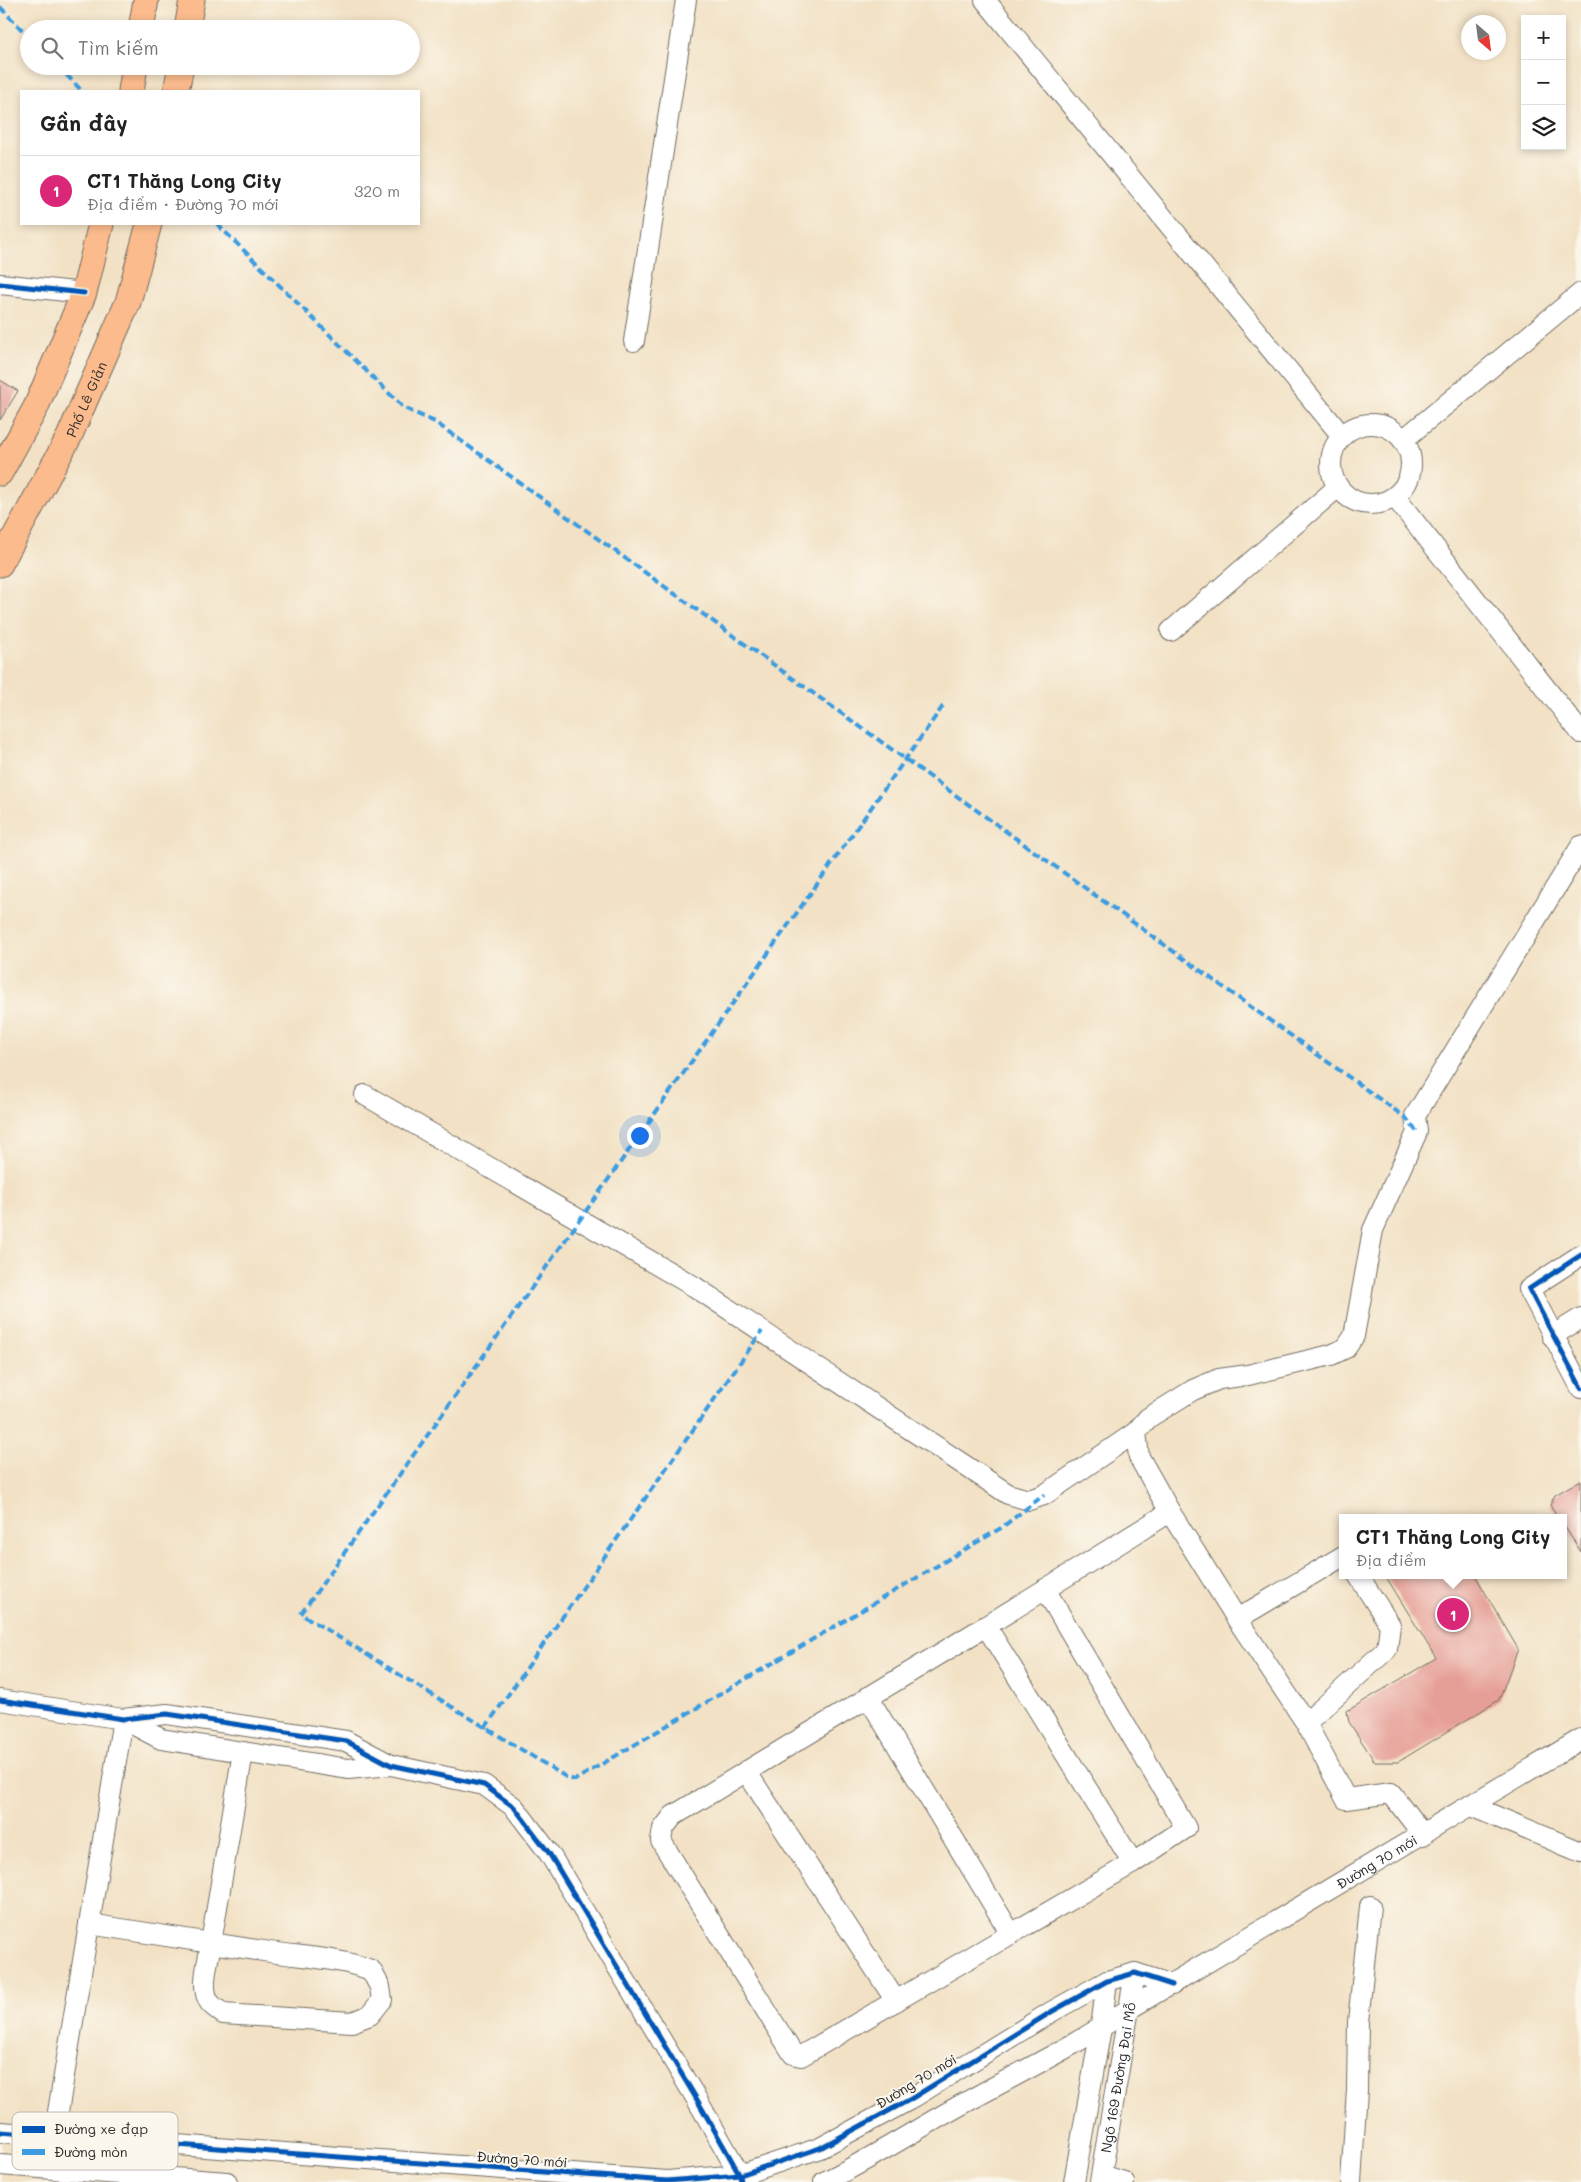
<!DOCTYPE html>
<html lang="vi">
<meta charset="utf-8">
<style>
:root{--surface:#fff;--page:#f6f6f6;--text:#222;--muted:#767676;--line:#e0e0e0;--accent:#db2777}
body{margin:0;font-family:Mali,sans-serif;background:var(--page);color:var(--text)}
.controls{position:absolute;right:15px;top:15px;display:grid;overflow:hidden;border-radius:0px;box-shadow:0 2px 8px #0003}
.controls button{width:45px;height:45px;display:grid;place-items:center;padding:0;border:0;border-bottom:1px solid var(--line);background:var(--surface);color:var(--text);font:25px sans-serif}
.compass{position:absolute;left:1461px;top:15px;width:45px;height:45px;border-radius:50%;background:var(--surface);box-shadow:0 2px 8px #0003;rotate:152deg}
.you{position:absolute;left:639px;top:1135px;width:18px;height:18px;margin:-12px;border:4px solid #fff;border-radius:50%;background:#1a73e8;box-shadow:0 0 0 8px #1a73e833}
.badge{display:grid;place-items:center;width:32px;height:32px;border-radius:50%;background:var(--accent);color:#fff;font-size:16px;font-weight:700}
.pin{position:absolute;translate:-50% -50%;border:2px solid #fff;box-shadow:0 1px 5px #0006}
.popup{position:absolute;left:1339px;top:1514px;width:228px;height:65px;box-sizing:border-box;display:grid;place-content:center;border-radius:0px;background:var(--surface);filter:drop-shadow(0 1px 4px #0005);font-size:16px;white-space:nowrap;color:var(--muted)}
.popup b{font-size:19px;color:var(--text)}
.popup::after{content:'';position:absolute;left:50%;top:100%;margin-left:-10px;border:10px solid transparent;border-top-color:var(--surface)}
.list{margin:0;padding:0;list-style:none}
h2{display:flex;justify-content:space-between;align-items:center;height:65px;margin:0;padding:0 20px;font-size:21px}
h2 small{font-size:16px;font-weight:400;color:var(--muted)}
.list li{display:grid;grid-template-columns:32px 1fr auto;gap:15px;align-items:center;box-sizing:border-box;height:70px;padding:0 20px;border-top:1px solid var(--line)}
.list b{display:block;font-size:19px;white-space:nowrap}
.list p{margin:0;font-size:16px;white-space:nowrap;color:var(--muted)}
.list em{font-size:16px;font-style:normal;color:var(--muted)}
.icon{flex:none;width:28px;height:28px;fill:none;stroke:currentColor;stroke-width:2;stroke-linecap:round;stroke-linejoin:round}
.map{position:relative;flex:none;width:1581px;height:2182px;overflow:hidden}
.search{position:absolute;background:var(--surface);box-shadow:0 2px 8px #0003;left:20px;top:20px;width:400px;height:55px;display:flex;align-items:center;gap:12px;box-sizing:border-box;padding:0 18px;border-radius:28px;color:var(--muted);font-size:19px}
.panel{position:absolute;background:var(--surface);box-shadow:0 2px 8px #0003;left:20px;top:90px;width:400px;height:135px;border-radius:0px}
.map>svg:first-child{display:block}
.building{fill:#e69f97}
.lines{fill:none;stroke-linecap:round;stroke-linejoin:round}
.minor-casing{stroke:#716b61;stroke-width:22}
.major-casing{stroke:#716b61;stroke-width:27}
.minor{stroke:#fff;stroke-width:20}
.major{stroke:#fbbb8c;stroke-width:25}
.quiet{stroke:#3d9ce1;stroke-width:4;stroke-dasharray:8 4;stroke-linecap:butt}
.cycleway-casing{stroke:#fbf7ec;stroke-width:8}
.cycleway{stroke:#0057b8;stroke-width:5}
.labels{text-anchor:middle;dominant-baseline:central;stroke-width:4;stroke-linejoin:round;paint-order:stroke}
.street-label{font-size:14px;fill:#2b2b2b;stroke:#fbf7ec}
.key{fill:#fbf7ec;stroke:#bdbab2;stroke-width:1}
.key-label{font-size:14px;fill:#2b2b2b}
</style>
<div class="map">
<svg width="1581" height="2182" viewBox="0 0 1581 2182">
<rect width="100%" height="100%" fill="#fbf7ec"/>
<filter id="ink" filterUnits="userSpaceOnUse"><feTurbulence type="fractalNoise" baseFrequency=".02" numOctaves="2"/><feDisplacementMap in="SourceGraphic" scale="10" xChannelSelector="R" yChannelSelector="G"/><feConvolveMatrix kernelMatrix="1 2 1 2 8 2 1 2 1" color-interpolation-filters="sRGB"/></filter>
<filter id="wash" filterUnits="userSpaceOnUse"><feTurbulence type="fractalNoise" baseFrequency=".0096" numOctaves="4" result="noise"/><feDisplacementMap in="SourceGraphic" scale="20" xChannelSelector="R" yChannelSelector="G"/><feGaussianBlur stdDeviation="1.12" result="paint"/><feColorMatrix in="noise" values="0 0 0 0 0 0 0 0 0 0 0 0 0 0 0 0 0 1.4 0 .05"/><feComposite in="paint" operator="in"/></filter>
<g filter="url(#wash)">
<rect width="100%" height="100%" fill="#f2e1c4"/>
<g id="blocks">
<g class="building">
<polygon points="0,380 18,391 0,420"/>
<polygon points="1581,1480 1581,1552 1563,1524 1563,1518 1559,1518 1550,1505 1555,1495"/>
<polygon points="1385,1575 1475,1575 1518,1649 1499,1700 1398,1762 1375,1762 1349,1722 1347,1711 1436,1658"/>
</g>
</g>
</g>
<g filter="url(#ink)">
<use href="#blocks" fill-opacity="0" stroke="#716b61" stroke-width="1"/>
<g class="lines">
<g class="minor-casing">
<g id="minor">
<polyline points="985,0 1342,436"/>
<polyline points="0,284 84,293"/>
<polyline points="634,341 686,0"/>
<circle cx="1371" cy="464" r="40"/>
<polyline points="1403,440 1581,293"/>
<polyline points="1395,497 1581,733"/>
<polyline points="1171,631 1338,487"/>
<polyline points="365,1095 695,1287 1008,1494 1029,1500 1044,1495 1136,1432"/>
<polyline points="1581,1255 1529,1289 1581,1388"/>
<polyline points="1552,1336 1581,1318"/>
<polyline points="1237,1619 1343,1556"/>
<polyline points="986,1626 673,1816 663,1829 661,1841 793,2054 801,2056 1133,1863 1186,1828 1045,1589"/>
<polyline points="868,1697 1011,1934"/>
<polyline points="0,1700 123,1719 167,1714 346,1741 391,1765 484,1785 514,1807 549,1853 696,2098 740,2175 741,2182"/>
<polyline points="123,1719 161,1739 348,1769 391,1765"/>
<polyline points="1306,1723 1387,1649 1390,1625 1358,1575"/>
<polyline points="746,1771 896,2001"/>
<polyline points="1471,1806 1581,1852"/>
<polyline points="1423,1835 1391,1793 1346,1799 1306,1723 1237,1619 1170,1512 1139,1457 1136,1432 1148,1418 1193,1390 1219,1379 1248,1375 1331,1355 1346,1348 1354,1336 1373,1230 1417,1132 1415,1116 1581,846"/>
<polyline points="1133,1863 986,1626 1170,1512"/>
<path d="M89 1924C149 1933 209 1942 270 1952 303 1957 339 1958 371 1970L380 1987 382 2000 370 2015 352 2022 223 2014C219 2010 213 2007 210 2003 199 1988 209 1960 211 1943L243 1752"/>
<polyline points="0,2132 667,2181 740,2175 820,2148 909,2100 1051,2012 1107,1981 1135,1973 1172,1985"/>
<polyline points="54,2136 123,1719"/>
<polyline points="0,2165 227,2182"/>
<polyline points="1102,2175 1124,2182"/>
<path id="s1" d="M824 2182C875 2157 921 2126 970 2100 1024 2070 1079 2044 1129 2009L1581 1739"/>
<polyline points="1074,2182 1101,2028 1107,1981"/>
<path id="s2" d="M1100 2182 1135 1973"/>
<polyline points="1351,2182 1357,2090 1358,2022 1370,1906"/>
</g>
</g>
<g class="major-casing">
<g id="major">
<polyline points="141,29 146,0"/>
<polyline points="187,29 192,0"/>
<polyline points="131,91 135,66"/>
<polyline points="176,91 181,66"/>
<polyline points="0,473 36,407 84,293 101,224"/>
<path id="s3" d="M0 564 69 437 128 302 149 224"/>
</g>
</g>
<use href="#minor" class="minor"/>
<use href="#major" class="major"/>
<g class="quiet">
<polyline points="0,7 29,37"/>
<polyline points="58,66 82,91"/>
<polyline points="217,224 404,408 435,422 1406,1118 1417,1132"/>
<polyline points="943,706 301,1614 566,1777 575,1780 1001,1528 1044,1495"/>
<polyline points="485,1728 762,1331"/>
</g>
<g class="cycleway-casing">
<g id="cycleway">
<polyline points="0,284 84,293"/>
<polyline points="1581,1255 1529,1289 1581,1388"/>
<polyline points="0,1700 123,1719 167,1714 346,1741 391,1765 484,1785 514,1807 549,1853 696,2098 740,2175 741,2182"/>
<polyline points="0,2132 667,2181 740,2175 820,2148 909,2100 1051,2012 1107,1981 1135,1973 1172,1985"/>
</g>
</g>
<use href="#cycleway" class="cycleway"/>
</g>
</g>
<g class="labels">
<g class="street-label">
<text stroke="none"><textPath href="#s3" startOffset="186">Phố Lê Giản</textPath></text>
<text stroke="none"><textPath href="#s1" startOffset="639">Đường 70 mới</textPath></text>
<text stroke="none"><textPath href="#s2" startOffset="106">Ngõ 169 Đường Đại Mỗ</textPath></text>
<text transform="translate(916 2081) rotate(-31)">Đường 70 mới</text>
<text transform="translate(522 2159) rotate(4)">Đường 70 mới</text>
</g>
</g>
<rect x="12" y="2112" width="166" height="58" rx="8" class="key"/>
<rect x="22" y="2126" width="23" height="7" fill="#0057b8"/>
<rect x="22" y="2149" width="23" height="6" fill="#3d9ce1"/>
<g class="key-label">
<text x="54" y="2134">Đường xe đạp</text>
<text x="54" y="2157">Đường mòn</text>
</g>
</svg>
<div class="controls">
<button>+</button>
<button>−</button>
<button><svg class="icon" aria-label="layers" viewBox="0 0 24 24"><path d="M12 4l9 5-9 5-9-5zM3 14l9 5 9-5"/></svg></button>
</div>
<svg class="compass" viewBox="-18 -18 36 36"><path d="M0-13l5 13h-10z" fill="#e53935"/><path d="M0 13l5-13h-10z" fill="#767676"/></svg>
<div class="you"></div>
<div class="pin badge" style="left:1453px;top:1614px">1</div>
<div class="popup"><b>CT1 Thăng Long City</b>Địa điểm</div>
<div class="search"><svg class="icon" aria-label="search" viewBox="0 0 24 24"><circle cx="10" cy="10" r="6"/><path d="M15 15l6 6"/></svg>Tìm kiếm</div>
<section class="panel">
<h2>Gần đây<small></small></h2>
<ul class="list">
<li><span class="badge">1</span><div><b>CT1 Thăng Long City</b><p>Địa điểm · Đường 70 mới</p></div><em>320 m</em></li>
</ul>
</section>
</div>
